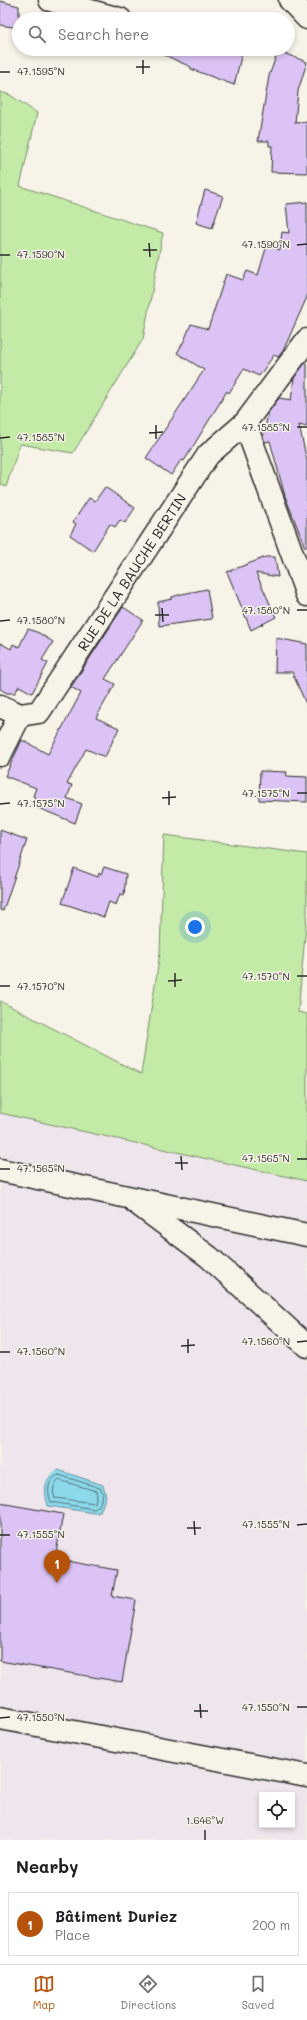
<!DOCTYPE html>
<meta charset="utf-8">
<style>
:root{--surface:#fff;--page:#f2f2f2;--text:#202124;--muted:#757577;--line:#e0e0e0;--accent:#b45309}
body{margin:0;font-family:Mali,sans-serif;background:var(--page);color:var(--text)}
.controls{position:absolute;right:12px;bottom:12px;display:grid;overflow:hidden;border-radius:0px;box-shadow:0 2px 6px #0003}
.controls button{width:36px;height:36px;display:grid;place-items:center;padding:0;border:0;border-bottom:1px solid var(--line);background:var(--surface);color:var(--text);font:20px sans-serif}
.you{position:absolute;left:195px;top:927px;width:14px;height:14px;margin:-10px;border:3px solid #fff;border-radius:50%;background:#1a73e8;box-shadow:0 0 0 6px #1a73e833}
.badge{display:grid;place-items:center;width:26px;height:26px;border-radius:50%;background:var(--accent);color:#fff;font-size:13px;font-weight:700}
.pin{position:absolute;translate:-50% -33px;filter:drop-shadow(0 1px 2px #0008)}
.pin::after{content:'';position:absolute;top:21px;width:14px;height:12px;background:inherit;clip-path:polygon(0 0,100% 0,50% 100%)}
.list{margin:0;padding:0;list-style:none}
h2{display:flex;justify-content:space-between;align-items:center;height:52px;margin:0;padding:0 16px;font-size:17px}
h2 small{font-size:13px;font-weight:400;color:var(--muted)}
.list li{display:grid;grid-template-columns:26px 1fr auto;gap:12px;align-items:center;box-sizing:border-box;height:64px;margin:0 8px 8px;padding:0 8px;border:1px solid var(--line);border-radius:0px}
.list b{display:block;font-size:15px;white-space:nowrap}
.list p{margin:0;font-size:13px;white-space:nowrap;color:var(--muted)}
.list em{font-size:13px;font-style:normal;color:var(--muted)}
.icon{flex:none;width:22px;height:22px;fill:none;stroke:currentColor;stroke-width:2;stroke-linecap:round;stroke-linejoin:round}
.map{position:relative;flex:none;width:307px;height:1840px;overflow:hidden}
.search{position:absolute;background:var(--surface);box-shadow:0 2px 6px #0003;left:12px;right:12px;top:12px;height:44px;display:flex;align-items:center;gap:10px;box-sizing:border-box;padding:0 14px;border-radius:22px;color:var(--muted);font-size:15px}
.sheet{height:124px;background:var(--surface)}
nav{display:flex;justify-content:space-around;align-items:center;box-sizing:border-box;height:56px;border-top:1px solid var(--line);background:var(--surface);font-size:11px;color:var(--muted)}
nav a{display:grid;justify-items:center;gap:2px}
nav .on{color:var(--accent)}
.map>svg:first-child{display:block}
.built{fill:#efe5ec;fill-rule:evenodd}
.green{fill:#c3eba7;stroke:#778b69}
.water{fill:#8cd9eb;stroke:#65939e}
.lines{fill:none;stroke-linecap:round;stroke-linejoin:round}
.shore{stroke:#527178;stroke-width:1}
.building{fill:#dbc4f5;stroke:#2b2b2b}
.minor-casing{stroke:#2b2b2b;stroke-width:25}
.minor{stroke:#f7f3e8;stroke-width:22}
.ticks{fill:none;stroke:#2b2b2b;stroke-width:1.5}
.labels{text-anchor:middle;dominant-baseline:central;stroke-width:3;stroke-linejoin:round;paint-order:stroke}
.street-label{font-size:14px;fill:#2b2b2b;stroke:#f7f3e8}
.ticks-label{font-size:10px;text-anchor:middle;fill:#2b2b2b;stroke:#f7f3e8;stroke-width:3;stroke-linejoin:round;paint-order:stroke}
</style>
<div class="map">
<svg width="307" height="1840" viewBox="0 0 307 1840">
<rect width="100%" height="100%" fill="#f7f3e8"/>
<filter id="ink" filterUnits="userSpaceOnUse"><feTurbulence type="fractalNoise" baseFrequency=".025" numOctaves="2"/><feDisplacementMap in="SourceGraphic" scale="8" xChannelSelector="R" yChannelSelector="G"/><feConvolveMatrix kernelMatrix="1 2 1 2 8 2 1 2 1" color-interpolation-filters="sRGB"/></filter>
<g filter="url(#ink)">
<path class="built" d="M0 1113 307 1181V1840H0ZM262 1795H292V1825H262Z"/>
<g class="green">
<polygon points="0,92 10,95 37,113 20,186 163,233 143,339 73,453 20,444 6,487 0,484"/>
<polygon points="164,835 307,854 307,914 298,1012 307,1014 307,1181 0,1113 0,1001 141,1074 160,953"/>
</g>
<path class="water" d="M58 1470 103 1485 106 1496 100 1512 95 1513 48 1506C44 1491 43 1479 58 1470Z"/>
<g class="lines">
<g class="shore">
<path d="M59 1475 100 1488 103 1494 99 1506 94 1509 51 1502C47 1492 47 1479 59 1475Z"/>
<path d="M59 1480 96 1491 97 1494 95 1503 55 1498C52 1492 53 1484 59 1480Z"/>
</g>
</g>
<g class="building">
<polygon points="0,1 19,6 19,28 0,25"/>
<polygon points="151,49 243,49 234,85 191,69 191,67"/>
<polygon points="278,51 307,62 298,91 295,123 307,122 307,173 271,172 272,146 269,146 269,141 258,141 269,76"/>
<polygon points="205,190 223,196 212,228 196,223"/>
<polygon points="307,202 307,297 283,351 278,357 274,355 259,376 244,369 229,393 227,391 184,461 181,460 171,475 146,458 204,370 177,353 184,341 191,324 208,329 226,274 243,280 247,271 258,275 267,245 280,250 282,232 289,233 286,204"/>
<polygon points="305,363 307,363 307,427 299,425 307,461 307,547 305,547 285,496 270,441 265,442 263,437 268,413 279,398 291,400 294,378"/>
<polygon points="105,487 135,508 125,523 120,520 115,527 110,524 93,551 70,535 76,524 73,522 89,498 95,501"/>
<polygon points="266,557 275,557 278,577 256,573 276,617 251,630 227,572"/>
<polygon points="207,589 212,619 159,626 158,602 172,599 172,597 182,594"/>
<polygon points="123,607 143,620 105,679 115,684 96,718 119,728 105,757 86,749 67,784 72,785 67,798 82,804 75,823 33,806 36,797 33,796 36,788 5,776 22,740 48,754 81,693 71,687"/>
<polygon points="28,629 39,633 53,642 42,660 48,663 32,693 19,686 15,693 7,693 0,689 0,643 11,649 13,644 19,647"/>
<polygon points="276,638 307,644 307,706 292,672 275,672"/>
<polygon points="260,771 287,772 286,776 307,777 307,802 259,800"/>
<polygon points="0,830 27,840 3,911 0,910"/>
<polygon points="104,867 126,874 124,895 120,894 116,905 109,902 104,917 62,903 74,868 98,877 99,873 101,874"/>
<polygon points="0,1503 63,1514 55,1559 117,1570 112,1596 136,1600 122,1682 0,1661"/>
</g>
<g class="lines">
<g class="minor-casing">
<g id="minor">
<polyline points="50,0 120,19"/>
<polyline points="290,0 307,18"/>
<polyline points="245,423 307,595"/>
<path id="s1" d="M0 706 20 715 39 712 208 455 245 423 307 340"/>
<polyline points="0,755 20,715"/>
<polyline points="0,1170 307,1235"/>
<polyline points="135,1202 209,1257 307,1346"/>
<polyline points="0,1718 307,1776"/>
</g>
</g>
<use href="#minor" class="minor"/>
</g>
</g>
<path class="ticks" d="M143 60V74M136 67H150M0 72H10M149 243 150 257M297 245 307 244M143 250H157M0 255H10M156 425V439M297 427H307M149 433 163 432M0 438 10 437M162 608 163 622M297 610H307M155 615H169M0 621 10 620M169 791V805M297 793H307M162 798 176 797M0 804 10 803M175 973V987M297 976H307M168 981 182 980M0 986H10M181 1156 182 1170M297 1159H307M175 1163H188M0 1169H10M188 1339V1353M297 1342 307 1341M181 1346 195 1345M0 1352H10M194 1521 195 1535M297 1525 307 1524M187 1528H201M0 1535H10M200 1704 201 1718M297 1707H307M194 1711H208M0 1718 10 1717M205 1830V1840"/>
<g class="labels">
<g class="street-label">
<text stroke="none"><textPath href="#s1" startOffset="209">RUE DE LA BAUCHE BERTIN</textPath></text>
</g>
</g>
<g class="ticks-label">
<text x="41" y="75">47.1595°N</text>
<text x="266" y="248">47.1590°N</text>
<text x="41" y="258">47.1590°N</text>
<text x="266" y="431">47.1585°N</text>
<text x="41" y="441">47.1585°N</text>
<text x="266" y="614">47.1580°N</text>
<text x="41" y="624">47.1580°N</text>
<text x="266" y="797">47.1575°N</text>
<text x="41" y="807">47.1575°N</text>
<text x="266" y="980">47.1570°N</text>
<text x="41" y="990">47.1570°N</text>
<text x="266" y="1162">47.1565°N</text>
<text x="41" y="1172">47.1565°N</text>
<text x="266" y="1345">47.1560°N</text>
<text x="41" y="1355">47.1560°N</text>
<text x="266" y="1528">47.1555°N</text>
<text x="41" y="1538">47.1555°N</text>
<text x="266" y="1711">47.1550°N</text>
<text x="41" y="1721">47.1550°N</text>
<text x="205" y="1824">1.646°W</text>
</g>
</svg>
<div class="controls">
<button><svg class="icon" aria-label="locate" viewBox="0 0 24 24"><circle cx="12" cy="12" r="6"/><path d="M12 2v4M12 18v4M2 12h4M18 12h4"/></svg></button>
</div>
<div class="you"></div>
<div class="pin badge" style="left:57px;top:1583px">1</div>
<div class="search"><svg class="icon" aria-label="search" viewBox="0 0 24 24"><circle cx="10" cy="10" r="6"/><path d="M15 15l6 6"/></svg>Search here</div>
</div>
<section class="sheet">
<h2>Nearby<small></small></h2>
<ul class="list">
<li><span class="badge">1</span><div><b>Bâtiment Duriez</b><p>Place</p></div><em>200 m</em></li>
</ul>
</section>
<nav>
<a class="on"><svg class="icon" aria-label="map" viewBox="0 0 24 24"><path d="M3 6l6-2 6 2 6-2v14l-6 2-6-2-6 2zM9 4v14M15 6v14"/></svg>Map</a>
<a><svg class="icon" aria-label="directions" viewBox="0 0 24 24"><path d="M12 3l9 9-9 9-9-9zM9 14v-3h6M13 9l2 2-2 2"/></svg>Directions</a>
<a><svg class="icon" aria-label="saved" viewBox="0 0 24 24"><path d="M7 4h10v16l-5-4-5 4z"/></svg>Saved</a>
</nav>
